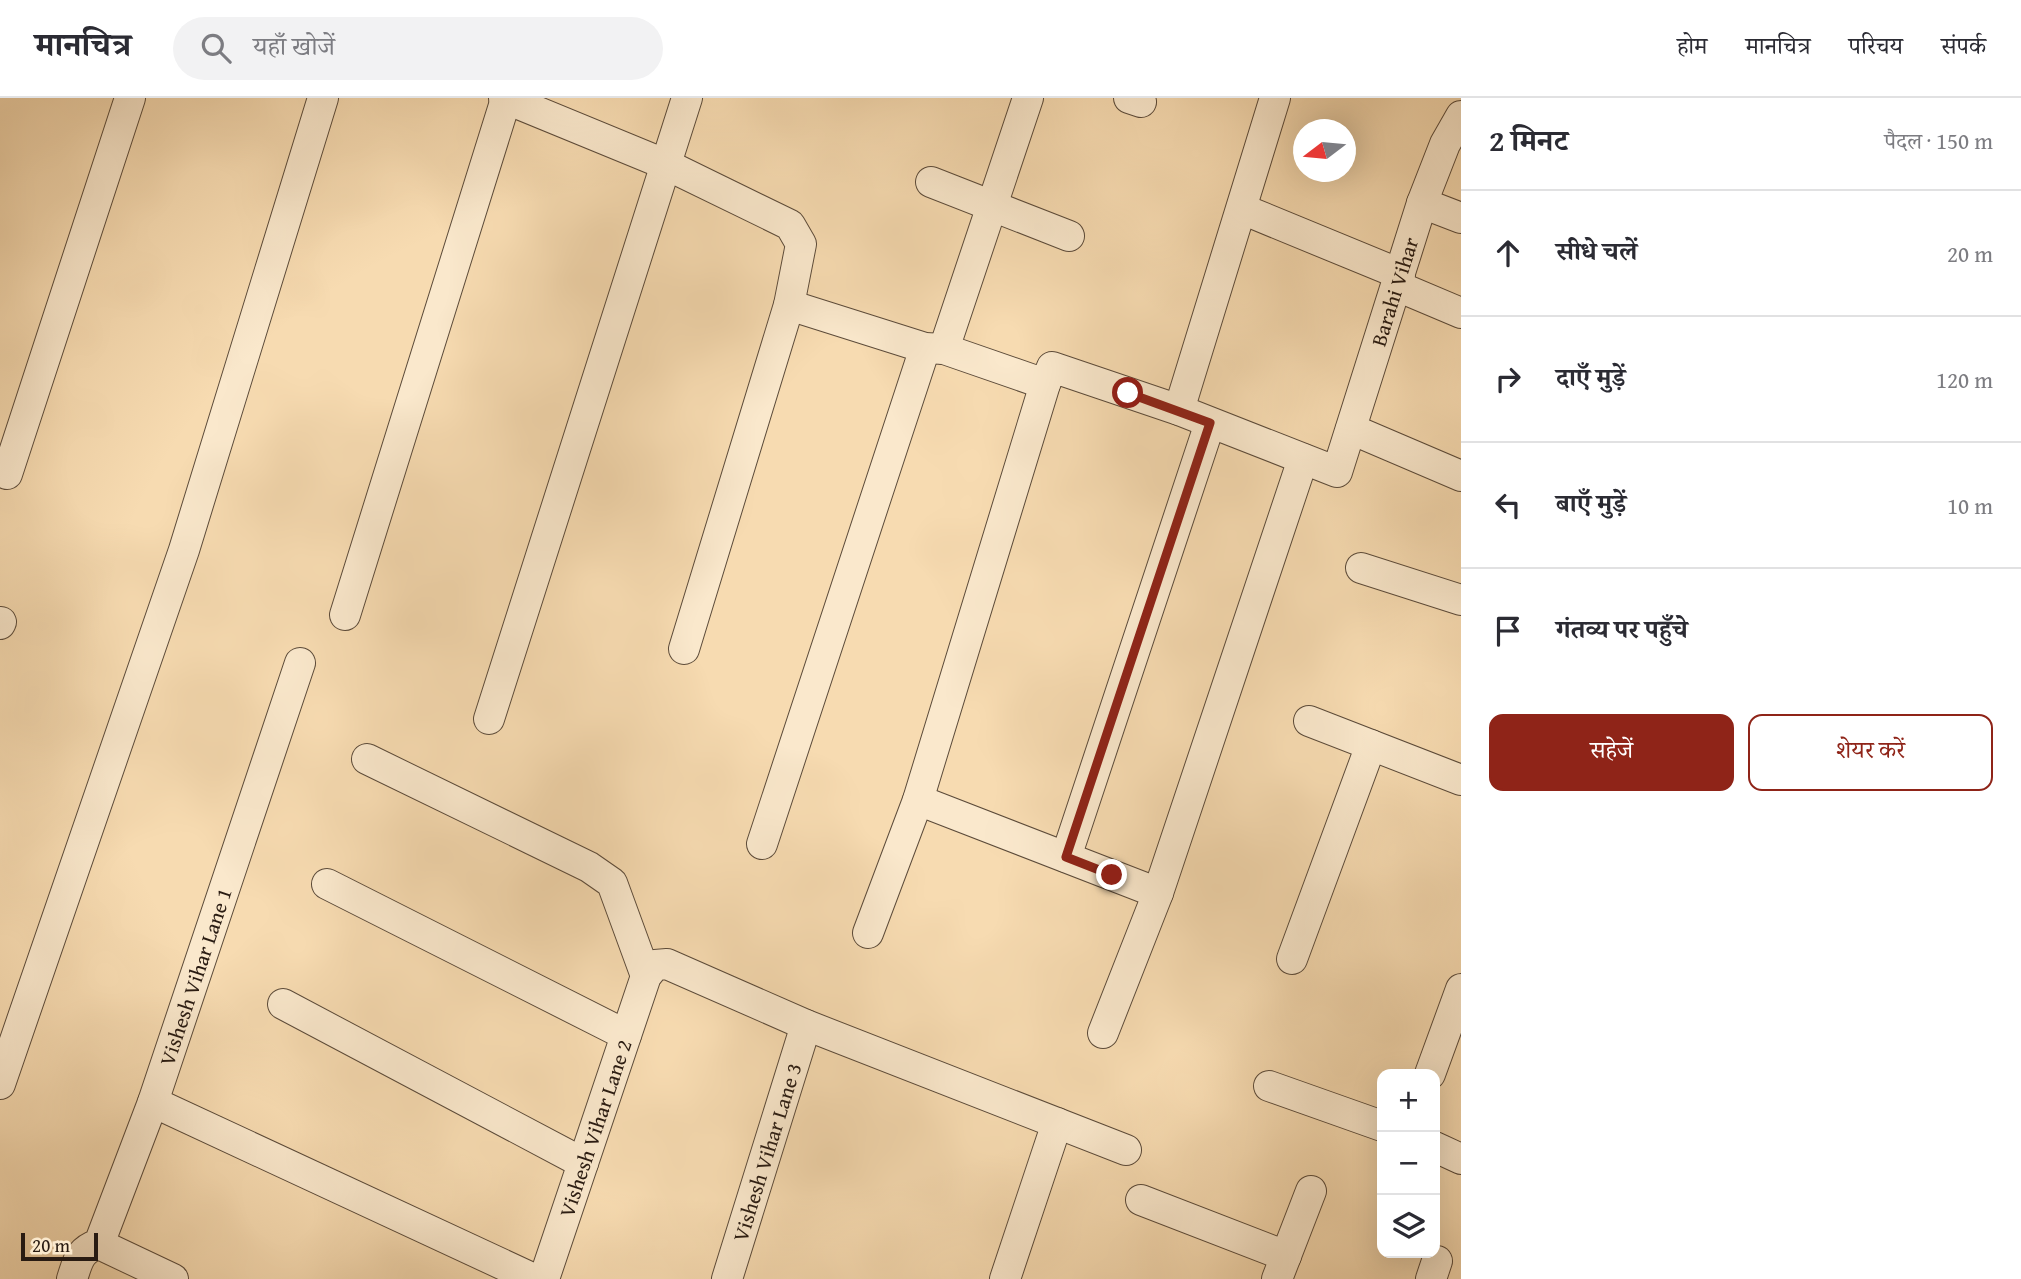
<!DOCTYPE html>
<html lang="hi">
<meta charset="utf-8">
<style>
:root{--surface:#fff;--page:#f2f2f3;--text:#2b2b33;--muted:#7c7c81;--line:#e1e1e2;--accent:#8f2418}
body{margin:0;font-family:"Gentium Book Plus","Noto Serif Devanagari",serif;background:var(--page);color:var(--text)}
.controls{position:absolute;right:21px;bottom:21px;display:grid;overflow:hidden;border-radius:14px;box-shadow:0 7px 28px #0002}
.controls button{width:63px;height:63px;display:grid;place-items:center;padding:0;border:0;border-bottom:2px solid var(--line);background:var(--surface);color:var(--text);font:35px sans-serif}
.compass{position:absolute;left:1293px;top:21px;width:63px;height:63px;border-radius:50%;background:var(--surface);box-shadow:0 7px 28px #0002;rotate:254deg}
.scale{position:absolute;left:21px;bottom:18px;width:77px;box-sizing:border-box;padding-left:7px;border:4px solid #291b12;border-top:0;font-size:19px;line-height:24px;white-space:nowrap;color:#291b12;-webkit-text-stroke:5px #fae8cc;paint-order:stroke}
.stop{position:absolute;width:21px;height:21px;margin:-16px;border:5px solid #8f2418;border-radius:50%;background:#fff}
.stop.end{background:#8f2418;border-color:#fff;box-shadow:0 2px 7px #0008}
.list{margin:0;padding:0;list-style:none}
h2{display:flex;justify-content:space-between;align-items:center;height:91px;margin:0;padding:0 28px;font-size:30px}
h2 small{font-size:23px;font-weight:400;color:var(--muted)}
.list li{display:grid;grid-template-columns:46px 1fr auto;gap:21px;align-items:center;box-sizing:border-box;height:126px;padding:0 28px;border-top:2px solid var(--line)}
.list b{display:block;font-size:26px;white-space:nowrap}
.list em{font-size:23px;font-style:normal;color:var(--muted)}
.actions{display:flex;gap:14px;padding:21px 28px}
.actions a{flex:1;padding:16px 0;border:2px solid var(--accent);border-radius:14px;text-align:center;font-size:24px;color:var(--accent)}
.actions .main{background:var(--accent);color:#fff}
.icon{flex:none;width:38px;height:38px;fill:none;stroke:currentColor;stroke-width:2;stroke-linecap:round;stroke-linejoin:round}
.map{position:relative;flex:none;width:1461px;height:1181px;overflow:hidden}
header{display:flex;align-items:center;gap:42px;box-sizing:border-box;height:98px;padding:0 35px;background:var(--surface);border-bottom:2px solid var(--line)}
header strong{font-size:33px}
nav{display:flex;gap:38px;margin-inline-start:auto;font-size:24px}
.search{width:490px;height:63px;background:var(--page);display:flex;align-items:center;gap:18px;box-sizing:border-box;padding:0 24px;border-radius:38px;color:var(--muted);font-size:26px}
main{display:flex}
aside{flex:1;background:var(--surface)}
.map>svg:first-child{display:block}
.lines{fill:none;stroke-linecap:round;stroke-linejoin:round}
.minor-casing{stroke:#5c4b3a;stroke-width:32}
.minor{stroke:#fae8cc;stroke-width:30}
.route{stroke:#8f2418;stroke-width:9}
.labels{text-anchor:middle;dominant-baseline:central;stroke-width:5;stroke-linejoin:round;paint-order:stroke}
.street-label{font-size:21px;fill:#291b12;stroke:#fae8cc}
</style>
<header>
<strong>मानचित्र</strong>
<div class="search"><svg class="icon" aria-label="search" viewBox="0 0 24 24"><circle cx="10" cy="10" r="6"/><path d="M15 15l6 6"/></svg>यहाँ खोजें</div>
<nav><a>होम</a><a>मानचित्र</a><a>परिचय</a><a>संपर्क</a></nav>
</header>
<main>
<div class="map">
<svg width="1461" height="1181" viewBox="0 0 1461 1181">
<rect width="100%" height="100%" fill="#f7dbb1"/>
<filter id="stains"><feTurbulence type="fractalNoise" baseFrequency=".00286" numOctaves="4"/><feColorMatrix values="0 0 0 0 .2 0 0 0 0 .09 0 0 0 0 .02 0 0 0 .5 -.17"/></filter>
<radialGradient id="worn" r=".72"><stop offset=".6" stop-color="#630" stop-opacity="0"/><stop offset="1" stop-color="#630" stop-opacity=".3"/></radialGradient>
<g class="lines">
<g class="minor-casing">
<g id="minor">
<polyline points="504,0 667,67 790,127 801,146 789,207 684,551"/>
<polyline points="1129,0 1141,4"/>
<polyline points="931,84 1069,138"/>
<polyline points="1422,105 1461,120"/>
<polyline points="1242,111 1400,176"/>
<polyline points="1397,188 1461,215"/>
<path id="s1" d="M789 207 925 250 944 251 1045 286 1052 269 1179 312 1337 374 1422 105 1445 46 1461 18"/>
<polyline points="944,251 1028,0"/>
<polyline points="1179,312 1275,0"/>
<polyline points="1351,331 1461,378"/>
<polyline points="7,376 130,0"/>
<polyline points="1361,470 1461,502"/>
<polyline points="345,517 506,1"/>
<polyline points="0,526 1,524"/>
<polyline points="489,621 687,0"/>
<polyline points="1309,623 1461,682"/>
<polyline points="367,661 589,769 612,785 646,878"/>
<polyline points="918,702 1158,795"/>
<polyline points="762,746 925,250"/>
<polyline points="1066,759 1210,325"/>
<polyline points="327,786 626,937"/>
<polyline points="868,835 918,702 1045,286"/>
<polyline points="1292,861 1371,647"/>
<polyline points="283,906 583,1065"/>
<polyline points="1103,935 1158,795 1303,361"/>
<polyline points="1430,976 1461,891"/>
<polyline points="0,986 184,452 323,0"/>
<polyline points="1269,988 1382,1028"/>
<polyline points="153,1004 534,1181"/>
<polyline points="1435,1049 1461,1061"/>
<polyline points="1141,1102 1286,1158"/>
<polyline points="99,1146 173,1181"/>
<path id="s2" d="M72 1181C78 1163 79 1152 99 1146L153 1004 300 565"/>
<path id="s3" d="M544 1181 646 878 655 867 667 866 806 927 1126 1052"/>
<path id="s4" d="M727 1181 806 927"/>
<polyline points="1005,1181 1057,1025"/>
<polyline points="1277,1181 1311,1093"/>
<polyline points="1431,1181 1437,1163"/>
</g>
</g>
<use href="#minor" class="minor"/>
</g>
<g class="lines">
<polyline class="route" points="1112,777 1066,759 1210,325 1128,295"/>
</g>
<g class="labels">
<g class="street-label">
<text stroke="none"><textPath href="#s1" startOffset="780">Barahi Vihar</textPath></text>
<text stroke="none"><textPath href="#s2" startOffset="331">Vishesh Vihar Lane 1</textPath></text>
<text stroke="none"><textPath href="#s3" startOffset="159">Vishesh Vihar Lane 2</textPath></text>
<text stroke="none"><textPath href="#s4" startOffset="133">Vishesh Vihar Lane 3</textPath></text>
</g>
</g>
<rect width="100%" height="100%" filter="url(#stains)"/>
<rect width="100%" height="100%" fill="url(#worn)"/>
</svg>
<div class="controls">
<button>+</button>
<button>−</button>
<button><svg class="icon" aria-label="layers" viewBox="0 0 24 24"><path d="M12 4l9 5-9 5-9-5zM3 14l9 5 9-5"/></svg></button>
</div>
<svg class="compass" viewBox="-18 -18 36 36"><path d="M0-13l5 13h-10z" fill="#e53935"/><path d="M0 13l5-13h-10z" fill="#7c7c81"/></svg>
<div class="scale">20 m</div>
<div class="stop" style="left:1128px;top:295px"></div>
<div class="stop end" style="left:1112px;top:777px"></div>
</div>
<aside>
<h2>2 मिनट<small>पैदल · 150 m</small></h2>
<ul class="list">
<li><svg class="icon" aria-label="ahead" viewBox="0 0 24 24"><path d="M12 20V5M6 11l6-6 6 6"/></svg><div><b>सीधे चलें</b></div><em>20 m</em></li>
<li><svg class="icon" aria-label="right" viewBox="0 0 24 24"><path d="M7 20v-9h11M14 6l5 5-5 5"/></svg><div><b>दाएँ मुड़ें</b></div><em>120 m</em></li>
<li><svg class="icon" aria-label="left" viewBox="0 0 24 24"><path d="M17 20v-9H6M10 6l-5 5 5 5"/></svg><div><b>बाएँ मुड़ें</b></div><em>10 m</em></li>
<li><svg class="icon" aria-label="arrive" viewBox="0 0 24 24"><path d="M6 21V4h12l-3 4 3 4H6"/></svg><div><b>गंतव्य पर पहुँचे</b></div></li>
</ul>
<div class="actions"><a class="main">सहेजें</a><a>शेयर करें</a></div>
</aside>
</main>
